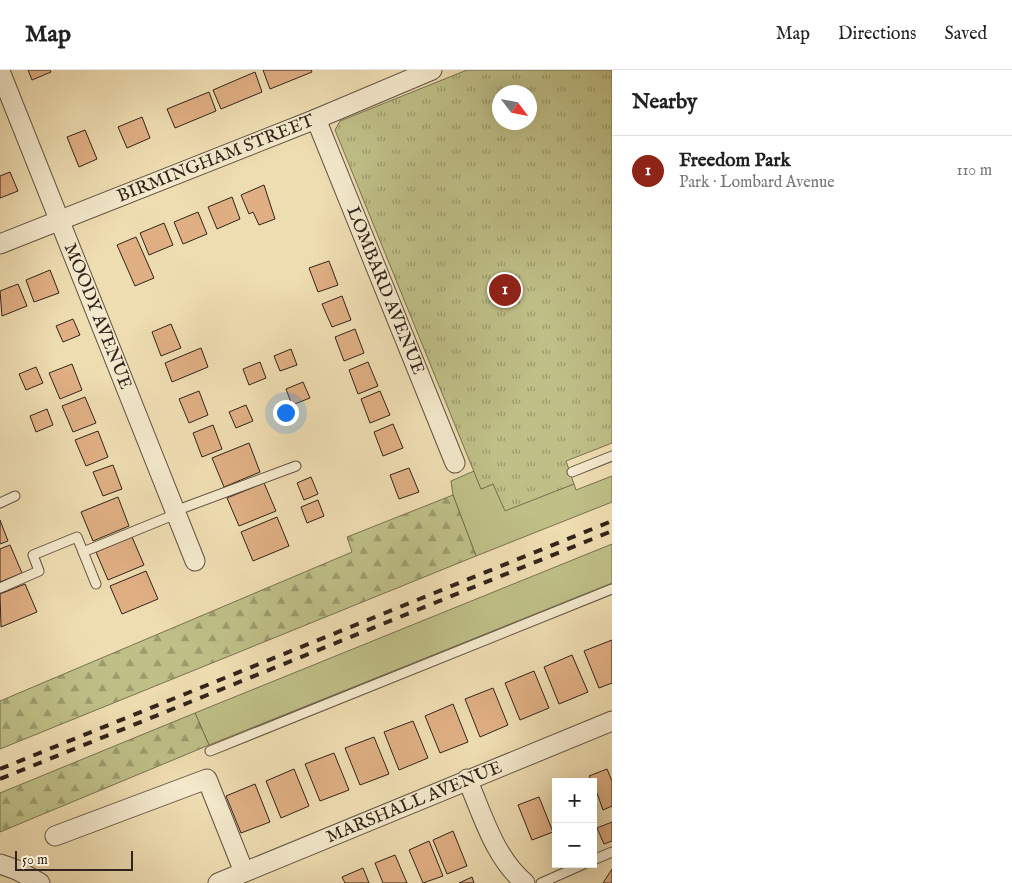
<!DOCTYPE html>
<meta charset="utf-8">
<style>
:root{--surface:#fff;--page:#f6f6f6;--text:#222;--muted:#767676;--line:#e0e0e0;--accent:#8f2418}
body{margin:0;font-family:"IM FELL English",serif;background:var(--page);color:var(--text)}
.controls{position:absolute;right:15px;bottom:15px;display:grid;overflow:hidden;border-radius:0px;box-shadow:0 5px 20px #0002}
.controls button{width:45px;height:45px;display:grid;place-items:center;padding:0;border:0;border-bottom:1px solid var(--line);background:var(--surface);color:var(--text);font:25px sans-serif}
.compass{position:absolute;left:492px;top:15px;width:45px;height:45px;border-radius:50%;background:var(--surface);box-shadow:0 5px 20px #0002;rotate:122deg}
.scale{position:absolute;left:15px;bottom:12px;width:118px;box-sizing:border-box;padding-left:5px;border:2px solid #32241c;border-top:0;font-size:14px;line-height:18px;white-space:nowrap;color:#32241c;-webkit-text-stroke:4px #f4e9cc;paint-order:stroke}
.you{position:absolute;left:285px;top:342px;width:18px;height:18px;margin:-12px;border:4px solid #fff;border-radius:50%;background:#1a73e8;box-shadow:0 0 0 8px #1a73e833}
.badge{display:grid;place-items:center;width:32px;height:32px;border-radius:50%;background:var(--accent);color:#fff;font-size:16px;font-weight:700}
.pin{position:absolute;translate:-50% -50%;border:2px solid #fff;box-shadow:0 1px 5px #0006}
.list{margin:0;padding:0;list-style:none}
h2{display:flex;justify-content:space-between;align-items:center;height:65px;margin:0;padding:0 20px;font-size:21px}
h2 small{font-size:16px;font-weight:400;color:var(--muted)}
.list li{display:grid;grid-template-columns:32px 1fr auto;gap:15px;align-items:center;box-sizing:border-box;height:70px;padding:0 20px;border-top:1px solid var(--line)}
.list b{display:block;font-size:19px;white-space:nowrap}
.list p{margin:0;font-size:16px;white-space:nowrap;color:var(--muted)}
.list em{font-size:16px;font-style:normal;color:var(--muted)}
.map{position:relative;flex:none;width:612px;height:813px;overflow:hidden}
header{display:flex;align-items:center;gap:30px;box-sizing:border-box;height:70px;padding:0 25px;background:var(--surface);border-bottom:1px solid var(--line)}
header strong{font-size:24px}
nav{display:flex;gap:28px;margin-inline-start:auto;font-size:18px}
main{display:flex}
aside{flex:1;background:var(--surface)}
.map>svg:first-child{display:block}
.grass{fill:#bfbf87;stroke:#787252}
.forest{fill:url(#forest-firs);stroke:#787252}
.park{fill:url(#park-tufts);stroke:#787252;fill-rule:evenodd}
.building{fill:#e0af84;stroke:#32241c}
.lines{fill:none;stroke-linecap:round;stroke-linejoin:round}
.lane-casing{stroke:#615241;stroke-width:11}
.street-casing{stroke:#615241;stroke-width:21}
.lane{stroke:#f4e9cc;stroke-width:9}
.street{stroke:#f4e9cc;stroke-width:19}
.rail{stroke:#32241c;stroke-width:4;stroke-dasharray:9 9;stroke-linecap:butt}
.labels{text-anchor:middle;dominant-baseline:central;stroke-width:4;stroke-linejoin:round;paint-order:stroke}
.street-label{font-size:18px;fill:#32241c;stroke:#f4e9cc}
</style>
<header>
<strong>Map</strong>
<nav><a>Map</a><a>Directions</a><a>Saved</a></nav>
</header>
<main>
<div class="map">
<svg width="612" height="813" viewBox="0 0 612 813">
<defs>
<pattern id="forest-firs" width="22" height="20" patternUnits="userSpaceOnUse" patternTransform="scale(1.25)"><rect width="22" height="20" fill="#bfbf87"/><path d="M5 1l3.5 6h-7zM16 11l3.5 6h-7z" fill="#9c9b6e"/></pattern>
<pattern id="park-tufts" width="24" height="20" patternUnits="userSpaceOnUse" patternTransform="scale(1.25)"><rect width="24" height="20" fill="#bfbf87"/><path d="M3 7l-1-3M5 7V3M7 7l1-3M15 17l-1-3M17 17v-4M19 17l1-3" fill="none" stroke="#9c9b6e"/></pattern>
</defs>
<rect width="100%" height="100%" fill="#eeddb1"/>
<filter id="stains"><feTurbulence type="fractalNoise" baseFrequency=".004" numOctaves="4"/><feColorMatrix values="0 0 0 0 .2 0 0 0 0 .09 0 0 0 0 .02 0 0 0 .5 -.17"/></filter>
<radialGradient id="worn" r=".72"><stop offset=".6" stop-color="#630" stop-opacity="0"/><stop offset="1" stop-color="#630" stop-opacity=".3"/></radialGradient>
<g class="grass">
<polygon points="474,401 481,419 493,414 505,440 574,414 576,420 612,406 612,432 476,486 453,425 451,411"/>
<polygon points="612,474 612,513 209,675 195,643"/>
</g>
<g class="forest">
<polygon points="453,425 476,486 0,679 0,631 352,482 347,467"/>
<polygon points="195,643 209,675 0,762 0,723"/>
</g>
<path class="park" d="M467 0H612V373L566 391 574 414 505 441 493 414 481 419 335 60 340 51ZM500 22H530V52H500Z"/>
<g class="building">
<polygon points="28,0 50,0 51,2 32,10"/>
<polygon points="263,0 311,0 312,2 270,19"/>
<polygon points="255,2 262,22 221,39 213,20"/>
<polygon points="209,22 216,41 175,58 167,39"/>
<polygon points="142,47 150,68 127,78 118,57"/>
<polygon points="85,60 97,89 79,97 67,67"/>
<polygon points="10,102 18,121 0,128 0,106"/>
<polygon points="264,115 275,149 259,155 253,142 249,144 241,125"/>
<polygon points="232,127 240,149 217,159 208,137"/>
<polygon points="198,142 207,164 183,174 174,152"/>
<polygon points="164,153 173,175 149,185 140,163"/>
<polygon points="136,167 154,208 135,216 117,175"/>
<polygon points="329,191 338,215 318,222 309,198"/>
<polygon points="50,200 59,223 34,232 26,210"/>
<polygon points="18,214 27,236 2,246 0,221"/>
<polygon points="342,226 351,250 332,257 322,234"/>
<polygon points="73,249 80,265 63,272 56,256"/>
<polygon points="171,254 181,278 161,286 152,262"/>
<polygon points="355,259 364,283 344,291 335,267"/>
<polygon points="201,278 208,297 172,312 165,293"/>
<polygon points="291,279 297,295 280,301 274,286"/>
<polygon points="260,292 266,308 249,315 243,299"/>
<polygon points="368,292 378,316 358,324 349,300"/>
<polygon points="72,294 82,320 60,329 49,303"/>
<polygon points="36,297 43,313 26,320 19,304"/>
<polygon points="303,312 310,328 292,335 286,319"/>
<polygon points="199,321 208,345 189,353 179,329"/>
<polygon points="380,321 390,345 370,353 361,329"/>
<polygon points="85,327 96,353 73,362 62,336"/>
<polygon points="246,335 253,351 236,358 229,342"/>
<polygon points="47,339 53,355 36,362 30,346"/>
<polygon points="393,354 403,378 383,386 374,362"/>
<polygon points="213,355 222,379 202,387 193,363"/>
<polygon points="98,361 108,387 86,396 75,370"/>
<polygon points="249,373 260,402 224,417 212,388"/>
<polygon points="113,395 122,419 103,426 93,402"/>
<polygon points="409,398 419,422 399,429 390,405"/>
<polygon points="311,407 318,424 304,430 297,413"/>
<polygon points="264,413 276,441 239,456 227,428"/>
<polygon points="118,427 129,456 93,471 81,442"/>
<polygon points="318,430 324,446 307,453 301,437"/>
<polygon points="277,447 289,476 253,491 241,462"/>
<polygon points="0,450 8,471 0,474"/>
<polygon points="132,467 144,495 108,510 96,482"/>
<polygon points="10,475 22,503 0,512 0,479"/>
<polygon points="146,501 158,529 122,544 110,516"/>
<polygon points="25,514 37,542 1,557 0,524"/>
<polygon points="612,570 612,613 599,618 584,581"/>
<polygon points="572,585 588,622 559,634 544,597"/>
<polygon points="534,601 549,638 520,650 505,613"/>
<polygon points="493,618 508,655 480,667 465,629"/>
<polygon points="453,634 468,672 440,683 425,646"/>
<polygon points="413,651 428,688 399,700 384,662"/>
<polygon points="374,667 389,704 360,715 345,678"/>
<polygon points="334,683 349,720 320,731 305,694"/>
<polygon points="294,699 309,736 281,748 266,711"/>
<polygon points="607,699 612,711 612,736 603,740 593,712 589,706"/>
<polygon points="255,714 270,752 241,763 226,726"/>
<polygon points="539,727 553,762 532,770 518,735"/>
<polygon points="612,752 612,771 604,774 597,758"/>
<polygon points="453,761 467,796 447,804 433,770"/>
<polygon points="429,771 443,806 423,813 409,780"/>
<polygon points="395,785 407,813 383,813 375,793"/>
<polygon points="363,798 369,813 345,813 342,807"/>
<polygon points="612,799 612,813 603,813"/>
<polygon points="472,807 474,813 459,813"/>
</g>
<g class="lines">
<g class="lane-casing">
<g id="lane">
<polyline points="572,402 612,386"/>
<polyline points="0,433 15,426"/>
<polyline points="175,441 296,396"/>
<polyline points="83,482 176,444"/>
<polyline points="0,518 39,501 33,485 77,467 96,514"/>
<polyline points="210,681 612,519"/>
<polyline points="593,790 612,782"/>
<polyline points="541,813 584,794"/>
</g>
</g>
<g class="street-casing">
<g id="street">
<path id="s1" d="M0 1 195 491"/>
<path id="s2" d="M316 49 455 393"/>
<path id="s3" d="M0 174 316 49 432 0"/>
<path d="M467 709C483 745 494 787 525 813"/>
<polyline points="55,766 207,709 244,802"/>
<polyline points="0,794 17,800 40,813"/>
<path id="s4" d="M218 813 612 651"/>
</g>
</g>
<use href="#lane" class="lane"/>
<use href="#street" class="street"/>
<g class="rail">
<polyline points="0,699 612,451"/>
<polyline points="0,709 612,461"/>
</g>
</g>
<g class="labels">
<g class="street-label">
<text stroke="none"><textPath href="#s3" startOffset="232">BIRMINGHAM STREET</textPath></text>
<text stroke="none"><textPath href="#s2" startOffset="185">LOMBARD AVENUE</textPath></text>
<text stroke="none"><textPath href="#s1" startOffset="264">MOODY AVENUE</textPath></text>
<text stroke="none"><textPath href="#s4" startOffset="212">MARSHALL AVENUE</textPath></text>
</g>
</g>
<rect width="100%" height="100%" filter="url(#stains)"/>
<rect width="100%" height="100%" fill="url(#worn)"/>
</svg>
<div class="controls">
<button>+</button>
<button>−</button>
</div>
<svg class="compass" viewBox="-18 -18 36 36"><path d="M0-13l5 13h-10z" fill="#e53935"/><path d="M0 13l5-13h-10z" fill="#767676"/></svg>
<div class="scale">50 m</div>
<div class="you"></div>
<div class="pin badge" style="left:505px;top:220px">1</div>
</div>
<aside>
<h2>Nearby<small></small></h2>
<ul class="list">
<li><span class="badge">1</span><div><b>Freedom Park</b><p>Park · Lombard Avenue</p></div><em>110 m</em></li>
</ul>
</aside>
</main>
